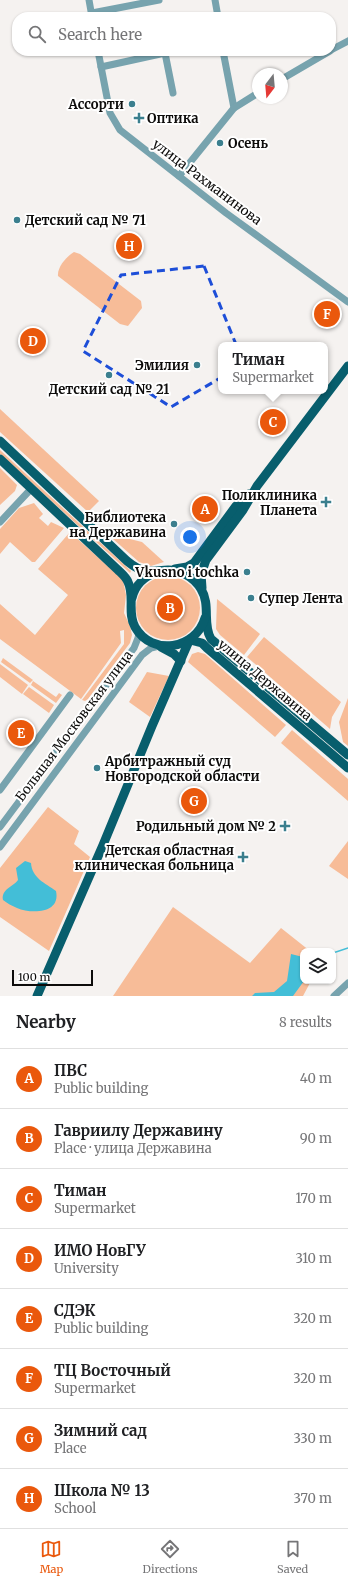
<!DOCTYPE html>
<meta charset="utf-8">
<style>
:root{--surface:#fff;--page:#f2f2f2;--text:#202124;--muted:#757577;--line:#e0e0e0;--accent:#ea580c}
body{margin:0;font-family:Merriweather,serif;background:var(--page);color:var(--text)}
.controls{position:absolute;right:12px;bottom:12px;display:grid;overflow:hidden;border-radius:8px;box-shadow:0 1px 3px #0004}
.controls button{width:36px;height:36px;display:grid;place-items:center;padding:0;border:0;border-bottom:1px solid var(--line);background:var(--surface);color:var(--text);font:20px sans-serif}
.compass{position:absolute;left:252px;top:68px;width:36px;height:36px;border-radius:50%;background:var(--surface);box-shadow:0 1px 3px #0004;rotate:196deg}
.scale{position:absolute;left:12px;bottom:10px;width:81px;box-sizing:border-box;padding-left:4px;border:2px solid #0d0c0b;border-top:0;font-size:11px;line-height:14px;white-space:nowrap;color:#0d0c0b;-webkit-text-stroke:3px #fff;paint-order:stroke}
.you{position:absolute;left:190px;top:537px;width:14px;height:14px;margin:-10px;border:3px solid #fff;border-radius:50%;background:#1a73e8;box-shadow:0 0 0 6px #1a73e833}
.badge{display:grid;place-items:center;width:26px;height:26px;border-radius:50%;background:var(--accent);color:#fff;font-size:13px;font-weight:700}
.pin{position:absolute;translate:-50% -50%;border:2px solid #fff;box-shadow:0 1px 4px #0006}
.popup{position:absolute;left:218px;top:342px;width:110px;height:52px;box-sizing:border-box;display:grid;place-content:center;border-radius:8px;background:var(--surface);filter:drop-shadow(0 1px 3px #0005);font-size:13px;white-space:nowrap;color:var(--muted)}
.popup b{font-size:15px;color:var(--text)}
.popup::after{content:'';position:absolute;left:50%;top:100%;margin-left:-8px;border:8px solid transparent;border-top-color:var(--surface)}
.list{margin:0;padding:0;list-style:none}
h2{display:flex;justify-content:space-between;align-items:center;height:52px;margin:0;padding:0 16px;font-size:17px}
h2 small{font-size:13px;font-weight:400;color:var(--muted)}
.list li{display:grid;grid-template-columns:26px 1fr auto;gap:12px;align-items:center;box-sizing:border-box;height:60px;padding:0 16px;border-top:1px solid var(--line)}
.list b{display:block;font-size:15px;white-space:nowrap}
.list p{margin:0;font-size:13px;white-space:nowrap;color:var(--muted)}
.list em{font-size:13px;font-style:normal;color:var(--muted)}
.icon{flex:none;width:22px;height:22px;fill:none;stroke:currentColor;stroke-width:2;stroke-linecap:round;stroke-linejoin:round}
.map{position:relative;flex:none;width:348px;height:996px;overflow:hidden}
.search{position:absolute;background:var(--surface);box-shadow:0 1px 3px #0004;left:12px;right:12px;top:12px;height:44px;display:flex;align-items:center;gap:10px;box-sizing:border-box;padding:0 14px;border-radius:16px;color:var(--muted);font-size:15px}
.sheet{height:532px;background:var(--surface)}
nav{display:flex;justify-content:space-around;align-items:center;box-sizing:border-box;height:56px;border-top:1px solid var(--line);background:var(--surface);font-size:11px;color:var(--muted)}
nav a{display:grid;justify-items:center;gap:2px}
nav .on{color:var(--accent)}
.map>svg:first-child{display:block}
.green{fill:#f7bc98}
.water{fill:#43bed7}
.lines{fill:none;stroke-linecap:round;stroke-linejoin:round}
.stream{stroke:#43bed7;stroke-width:1.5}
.minor{stroke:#77a3ae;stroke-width:7}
.major{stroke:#085e6d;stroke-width:9}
.marked{fill:none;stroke:#1d4ed8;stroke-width:3;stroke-dasharray:8 5;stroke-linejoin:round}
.poi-dot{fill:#3b7f8e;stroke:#fff;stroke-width:1.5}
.labels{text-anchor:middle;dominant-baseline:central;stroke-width:4;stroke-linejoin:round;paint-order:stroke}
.poi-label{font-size:13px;font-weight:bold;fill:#0d0c0b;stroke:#fff;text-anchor:end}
.street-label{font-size:13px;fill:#0d0c0b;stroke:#fff}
</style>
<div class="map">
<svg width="348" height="996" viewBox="0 0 348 996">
<rect width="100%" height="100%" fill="#f5f2f0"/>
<g class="green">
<path d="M74 252 80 254 141 301 142 308 128 326 120 324 58 276C57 267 67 256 74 252Z"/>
<polygon points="0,409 99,501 88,512 0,432"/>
<polygon points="0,450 131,571 130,573 0,454"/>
<polygon points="0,468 17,485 15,491 0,505"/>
<polygon points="34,503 43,514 39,518 48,526 51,522 64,528 35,562 32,562 10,542 0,554 0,529 19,508"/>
<polygon points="70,532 123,580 126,595 124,613 130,626 132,635 130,643 88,699 85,701 82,700 124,644 124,630 120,631 121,643 81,699 0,639 0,604 35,635 68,595 38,569"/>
<polygon points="126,538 142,542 164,562 151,566 139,562 113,539"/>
<circle cx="168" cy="608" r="32"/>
<polygon points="217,599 260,634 244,655 220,635 216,629"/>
<polygon points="264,637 341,702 332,717 330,729 247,657"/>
<polygon points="198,652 205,654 286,725 275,737 188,662 192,654"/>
<polygon points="3,658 33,680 30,683 1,662"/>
<polygon points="0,664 28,685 22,694 0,677"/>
<polygon points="147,672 169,676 150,717 129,702"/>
<polygon points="33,681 56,697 59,693 62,695 56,703 31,685"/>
<polygon points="29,687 54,705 49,713 23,694"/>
<polygon points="348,698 348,746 343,742 339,722"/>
<polygon points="292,730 348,779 348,801 281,743"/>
<polygon points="48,807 79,831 74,844 90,857 49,951 0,917 0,868"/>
<polygon points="348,841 348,879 329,866"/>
<polygon points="173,907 250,963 281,928 310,951 303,951 303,981 311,981 303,996 113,996"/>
</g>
<g class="water">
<path d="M25 861 31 863C32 878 45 883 56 891 61 914 31 914 17 908 12 906 7 903 3 900 1 889 13 887 18 880L16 868Z"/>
<polygon points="291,954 303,957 304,981 293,996 252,996 255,993 274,992 287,981"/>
</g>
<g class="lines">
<polyline class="stream" points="333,953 348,948"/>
<g class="minor">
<polyline points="89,0 92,17"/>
<polyline points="215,0 218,17"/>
<polyline points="92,13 159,0"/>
<polyline points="331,50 348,41"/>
<polyline points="98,51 110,113 120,130 226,213 348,302"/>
<polyline points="223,51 234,108"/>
<polyline points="165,53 173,93"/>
<polyline points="101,67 174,51"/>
<polyline points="282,79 330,51"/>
<polyline points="179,176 234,108 258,93"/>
<polyline points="0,522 31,489"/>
<polyline points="0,790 70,695"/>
<polyline points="0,827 134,648 138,638 139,633"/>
<polyline points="0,847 142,655 151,648 159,646"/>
<polyline points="334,996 348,983"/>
</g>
<g class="major">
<path d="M0 441 127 561C133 566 139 570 146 571 153 572 161 570 168 570 181 570 194 577 201 589 211 605 202 624 211 639L348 755"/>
<path d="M0 459 118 570C122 574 126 577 128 582 135 596 127 613 135 627 152 657 196 649 205 618"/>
<polyline points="175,569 187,567 194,563 236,506 249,494"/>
<polyline points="202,588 201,574 206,560 243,510 257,486 348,366"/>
<path d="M132 598C135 585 145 576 157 572"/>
<polyline points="190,640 202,643 207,648 348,768"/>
<polyline points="161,647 174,654 181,661"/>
<polyline points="37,996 103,845 152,726 189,641"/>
</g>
</g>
<path class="marked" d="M204 266 244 364 171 407 83 351 121 275Z"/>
<g class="poi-dot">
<circle cx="132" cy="104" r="4"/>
<path d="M137 112h4v4h4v4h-4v4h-4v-4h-4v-4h4z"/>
<circle cx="220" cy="143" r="4"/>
<circle cx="17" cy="220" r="4"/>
<circle cx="197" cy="365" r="4"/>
<circle cx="109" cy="375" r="4"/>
<path d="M324 496h4v4h4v4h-4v4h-4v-4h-4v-4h4z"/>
<circle cx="174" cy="524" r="4"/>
<circle cx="247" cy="572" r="4"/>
<circle cx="251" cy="598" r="4"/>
<circle cx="97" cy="768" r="4"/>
<path d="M283 820h4v4h4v4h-4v4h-4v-4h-4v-4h4z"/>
<path d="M241 851h4v4h4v4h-4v4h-4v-4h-4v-4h4z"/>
</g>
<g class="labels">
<g class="poi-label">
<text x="124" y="104">Ассорти</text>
<text x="147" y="118" text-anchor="start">Оптика</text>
<text x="228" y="143" text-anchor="start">Осень</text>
<text x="25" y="220" text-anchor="start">Детский сад № 71</text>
<text x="189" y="365">Эмилия</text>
<text x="109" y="389" text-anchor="middle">Детский сад № 21</text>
<text x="317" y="495">Поликлиника<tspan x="317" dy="15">Планета</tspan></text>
<text x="166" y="517">Библиотека<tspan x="166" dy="15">на Державина</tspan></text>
<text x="239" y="572">Vkusno i tochka</text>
<text x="259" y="598" text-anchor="start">Супер Лента</text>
<text x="105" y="761" text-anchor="start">Арбитражный суд<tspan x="105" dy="15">Новгородской области</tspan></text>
<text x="276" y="826">Родильный дом № 2</text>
<text x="234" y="850">Детская областная<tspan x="234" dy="15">клиническая больница</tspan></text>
</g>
<g class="street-label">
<text transform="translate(207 182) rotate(37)">улица Рахманинова</text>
<text transform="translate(265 680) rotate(40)">улица Державина</text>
<text transform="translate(74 726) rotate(-53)">Большая Московская улица</text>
</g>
</g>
</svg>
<div class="controls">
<button><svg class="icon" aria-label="layers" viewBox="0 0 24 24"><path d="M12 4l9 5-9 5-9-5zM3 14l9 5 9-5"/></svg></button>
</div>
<svg class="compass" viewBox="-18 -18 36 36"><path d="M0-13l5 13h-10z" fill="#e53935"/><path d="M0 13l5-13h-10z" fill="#757577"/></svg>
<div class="scale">100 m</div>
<div class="you"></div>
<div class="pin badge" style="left:205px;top:509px">A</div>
<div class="pin badge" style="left:170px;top:608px">B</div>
<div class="pin badge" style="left:273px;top:422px">C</div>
<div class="popup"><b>Тиман</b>Supermarket</div>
<div class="pin badge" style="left:33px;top:341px">D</div>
<div class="pin badge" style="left:21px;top:733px">E</div>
<div class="pin badge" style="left:327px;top:314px">F</div>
<div class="pin badge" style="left:194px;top:801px">G</div>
<div class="pin badge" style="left:129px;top:246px">H</div>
<div class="search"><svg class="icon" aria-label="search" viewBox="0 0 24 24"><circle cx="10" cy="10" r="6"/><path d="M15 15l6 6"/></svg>Search here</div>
</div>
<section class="sheet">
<h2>Nearby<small>8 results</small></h2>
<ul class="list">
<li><span class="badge">A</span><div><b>ПВС</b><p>Public building</p></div><em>40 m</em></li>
<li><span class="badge">B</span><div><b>Гавриилу Державину</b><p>Place · улица Державина</p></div><em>90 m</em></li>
<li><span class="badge">C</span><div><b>Тиман</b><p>Supermarket</p></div><em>170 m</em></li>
<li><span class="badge">D</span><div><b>ИМО НовГУ</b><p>University</p></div><em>310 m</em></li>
<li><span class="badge">E</span><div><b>СДЭК</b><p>Public building</p></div><em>320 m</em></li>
<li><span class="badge">F</span><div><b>ТЦ Восточный</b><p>Supermarket</p></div><em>320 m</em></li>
<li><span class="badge">G</span><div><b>Зимний сад</b><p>Place</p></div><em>330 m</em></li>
<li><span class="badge">H</span><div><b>Школа № 13</b><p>School</p></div><em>370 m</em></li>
</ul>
</section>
<nav>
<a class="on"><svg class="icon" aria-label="map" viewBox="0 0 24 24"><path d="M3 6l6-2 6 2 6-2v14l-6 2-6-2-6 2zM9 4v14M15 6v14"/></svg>Map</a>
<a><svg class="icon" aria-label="directions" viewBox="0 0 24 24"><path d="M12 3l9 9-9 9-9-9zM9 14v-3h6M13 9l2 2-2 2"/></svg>Directions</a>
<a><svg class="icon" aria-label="saved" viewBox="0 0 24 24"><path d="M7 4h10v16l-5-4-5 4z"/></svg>Saved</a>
</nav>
